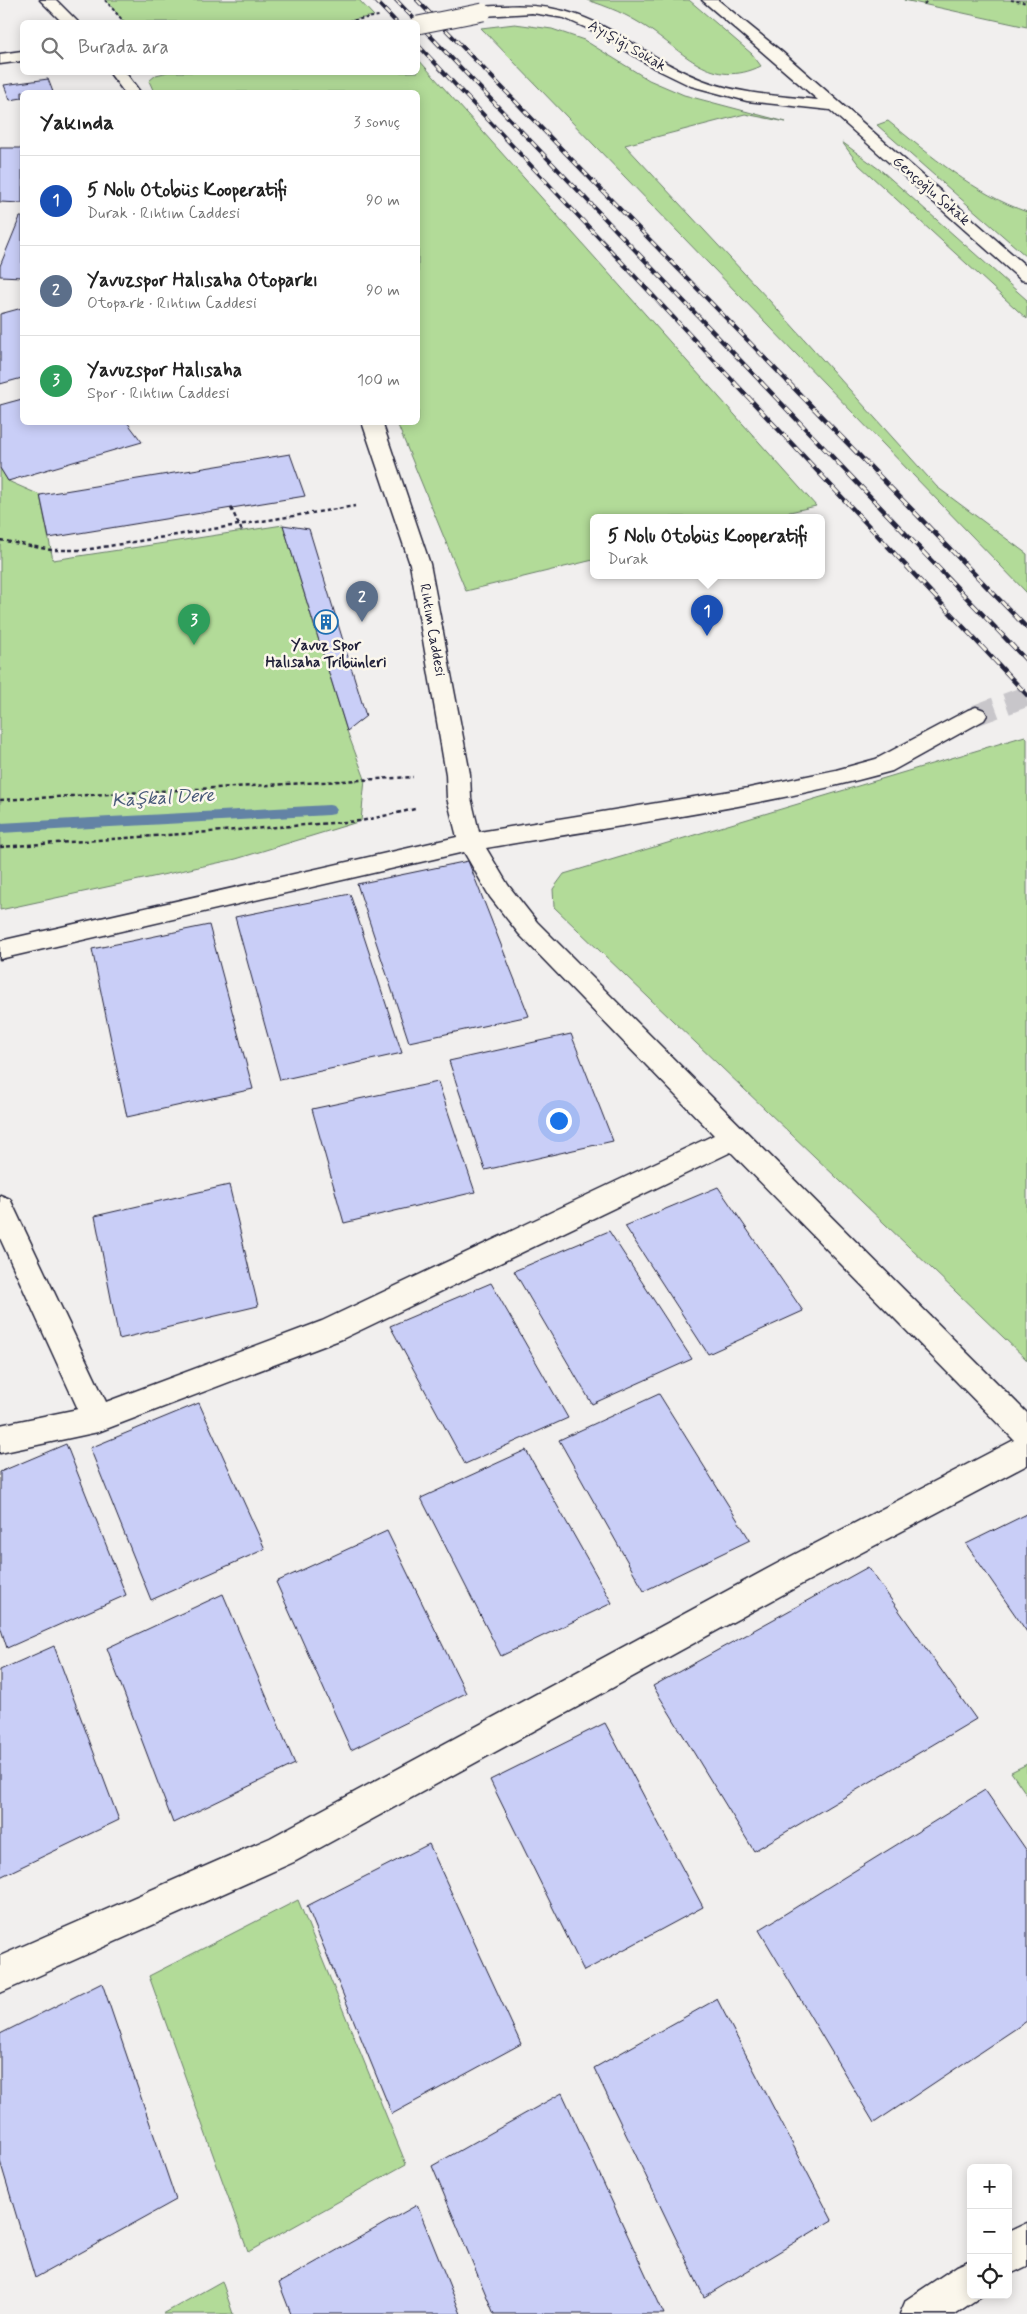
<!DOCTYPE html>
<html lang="tr">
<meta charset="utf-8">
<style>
:root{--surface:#fff;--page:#f6f6f6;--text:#222;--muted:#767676;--line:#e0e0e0;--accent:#b45309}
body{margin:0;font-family:Mynerve,sans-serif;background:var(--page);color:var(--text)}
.controls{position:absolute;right:15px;bottom:15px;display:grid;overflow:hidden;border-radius:8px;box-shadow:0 2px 12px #0003}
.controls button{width:45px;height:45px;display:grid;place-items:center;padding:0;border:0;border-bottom:1px solid var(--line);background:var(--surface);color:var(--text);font:25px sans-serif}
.you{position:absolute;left:558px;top:1120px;width:18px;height:18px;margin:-12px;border:4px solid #fff;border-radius:50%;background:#1a73e8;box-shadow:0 0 0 8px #1a73e833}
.badge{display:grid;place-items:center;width:32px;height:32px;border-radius:50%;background:var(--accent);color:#fff;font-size:16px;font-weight:700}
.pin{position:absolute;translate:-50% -41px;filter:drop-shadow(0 1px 2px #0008)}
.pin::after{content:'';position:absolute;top:26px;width:18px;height:15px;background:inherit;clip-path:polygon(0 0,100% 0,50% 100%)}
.popup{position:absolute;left:590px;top:514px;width:235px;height:65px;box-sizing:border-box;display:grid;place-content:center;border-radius:8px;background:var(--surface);filter:drop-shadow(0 1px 4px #0005);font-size:16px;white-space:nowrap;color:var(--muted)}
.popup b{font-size:19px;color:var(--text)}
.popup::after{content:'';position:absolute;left:50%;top:100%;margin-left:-10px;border:10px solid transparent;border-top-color:var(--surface)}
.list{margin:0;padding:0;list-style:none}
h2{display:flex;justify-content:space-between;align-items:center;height:65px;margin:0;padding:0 20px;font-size:21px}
h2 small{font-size:16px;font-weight:400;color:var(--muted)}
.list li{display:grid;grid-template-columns:32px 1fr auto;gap:15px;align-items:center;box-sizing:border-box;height:90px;padding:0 20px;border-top:1px solid var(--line)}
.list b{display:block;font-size:19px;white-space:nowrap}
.list p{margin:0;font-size:16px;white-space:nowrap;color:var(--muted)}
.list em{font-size:16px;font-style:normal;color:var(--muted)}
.icon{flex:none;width:28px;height:28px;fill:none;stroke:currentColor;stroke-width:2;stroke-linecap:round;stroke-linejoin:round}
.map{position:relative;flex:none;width:1027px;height:2314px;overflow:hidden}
.search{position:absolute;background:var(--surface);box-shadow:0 2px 12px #0003;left:20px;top:20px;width:400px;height:55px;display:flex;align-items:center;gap:12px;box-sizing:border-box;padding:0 18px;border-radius:8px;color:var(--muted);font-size:19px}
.panel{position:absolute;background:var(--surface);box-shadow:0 2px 12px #0003;left:20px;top:90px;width:400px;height:335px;border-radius:8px}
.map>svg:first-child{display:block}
.green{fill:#b2db98;stroke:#6a7e6a}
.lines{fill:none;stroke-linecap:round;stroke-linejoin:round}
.stream{fill:#6383a5;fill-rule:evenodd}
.building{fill:#c9cef7;stroke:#22223b}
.minor-tunnel{stroke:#c8c6ca;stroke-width:21;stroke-dasharray:21 11;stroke-linecap:butt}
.minor-casing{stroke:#22223b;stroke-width:3}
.major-casing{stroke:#22223b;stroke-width:3}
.path-far1{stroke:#22223b;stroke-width:2;stroke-dasharray:3 2.5;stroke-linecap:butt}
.path{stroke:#22223b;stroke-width:2.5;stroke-dasharray:4 3;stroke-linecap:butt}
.minor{fill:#fbf7ec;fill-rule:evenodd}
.major{fill:#fbf7ec;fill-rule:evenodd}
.rail-far1-casing{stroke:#22223b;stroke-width:4}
.rail-casing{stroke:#22223b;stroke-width:4.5}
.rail-far1{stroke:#fbf7ec;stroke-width:2.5;stroke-dasharray:7;stroke-linecap:butt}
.rail{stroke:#fbf7ec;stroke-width:3;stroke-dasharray:9;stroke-linecap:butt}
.minor-bridge-casing{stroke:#22223b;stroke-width:19;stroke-linecap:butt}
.path-bridge{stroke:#22223b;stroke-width:2;stroke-dasharray:3 2.5;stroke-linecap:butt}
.minor-bridge{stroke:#fbf7ec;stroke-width:17}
.labels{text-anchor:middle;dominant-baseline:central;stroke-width:5;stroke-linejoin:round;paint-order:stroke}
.far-street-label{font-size:15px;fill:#22223b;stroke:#fbf7ec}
.far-poi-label{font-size:15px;font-weight:bold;fill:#22223b;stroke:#fbf7ec}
.water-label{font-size:19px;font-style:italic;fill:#485a79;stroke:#fbf7ec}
</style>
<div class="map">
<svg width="1027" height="2314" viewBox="0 0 1027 2314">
<rect width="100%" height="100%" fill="#f1efee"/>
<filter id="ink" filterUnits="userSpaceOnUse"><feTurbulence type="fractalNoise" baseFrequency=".02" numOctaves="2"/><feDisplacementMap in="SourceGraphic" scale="10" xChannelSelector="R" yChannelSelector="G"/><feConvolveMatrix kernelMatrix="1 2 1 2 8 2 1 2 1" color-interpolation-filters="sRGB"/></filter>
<g filter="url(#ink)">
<g class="green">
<polygon points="106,0 359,0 374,16 341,22 124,22"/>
<path d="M587 0H689L752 54 761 66C712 90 684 52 646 27 628 15 607 6 587 0Z"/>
<polygon points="904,0 1027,0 1027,27"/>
<polygon points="515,24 552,29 584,40 649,80 684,95 786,122 745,114 625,145 769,300 937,487 1027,554 1027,593 481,28"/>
<polygon points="418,59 816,506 768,517 593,517 593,560 466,591 397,423 418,422 418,92 154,92 149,81 156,75 168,72 418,72"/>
<path d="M888 121C930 155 975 194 1027 212V257L877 125Z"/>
<polygon points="842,142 883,172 1027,300 1027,319 859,165"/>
<polygon points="0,468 8,481 40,495 53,560 283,525 347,731 365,779 361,821 236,859 0,910"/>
<polygon points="1025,736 1027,738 1027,1360 554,907 553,889 564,874"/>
<polygon points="1027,1764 1027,1795 1011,1772"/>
<polygon points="298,1900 406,2164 248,2252 149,1976"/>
<polygon points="222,2281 233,2314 163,2314"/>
</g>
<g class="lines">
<polygon class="stream" points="329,805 334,806 337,810 334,814 329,815 0,833 0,823"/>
</g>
<g class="building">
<polygon points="48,79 53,92 22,92 22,98 10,100 4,85"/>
<polygon points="0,148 22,148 22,203 0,202"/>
<polygon points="20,217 22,217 22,277 0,276 0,266"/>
<polygon points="22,308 22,378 0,384 0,314"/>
<polygon points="22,399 22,422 127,422 142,442 8,481 0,468 0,405"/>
<polygon points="290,454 305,496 49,538 40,495"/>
<polygon points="283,525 309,529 366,716 347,731"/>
<polygon points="468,861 529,1016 409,1042 357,884"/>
<polygon points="350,894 402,1053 280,1080 235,917"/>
<polygon points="209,925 253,1089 127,1117 92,949"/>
<polygon points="571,1034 613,1141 485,1170 449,1061"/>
<polygon points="438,1082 475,1192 344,1223 312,1109"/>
<polygon points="229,1185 258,1306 119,1339 95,1216"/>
<polygon points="718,1187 803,1311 708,1354 625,1226"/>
<polygon points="609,1231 692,1359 592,1404 514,1271"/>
<polygon points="491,1283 568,1418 465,1464 390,1326"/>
<polygon points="659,1394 750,1540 644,1591 559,1440"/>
<polygon points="199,1403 265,1549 151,1600 90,1448"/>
<polygon points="66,1444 126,1595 7,1648 0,1626 0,1472"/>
<polygon points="526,1450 612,1603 501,1656 421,1498"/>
<polygon points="1027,1514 1027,1632 966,1544"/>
<polygon points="387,1531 466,1693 351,1750 276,1582"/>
<polygon points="868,1567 976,1719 754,1851 653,1686"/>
<polygon points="223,1594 295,1764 173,1823 107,1648"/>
<polygon points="54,1646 119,1820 0,1877 0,1670"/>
<polygon points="605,1723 703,1907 584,1971 490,1780"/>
<polygon points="985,1790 1027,1851 1027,2021 874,2123 759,1930"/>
<polygon points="429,1844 521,2044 392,2114 307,1906"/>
<polygon points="102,1983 176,2200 35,2278 0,2161 0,2034"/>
<polygon points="717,1999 832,2220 704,2297 594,2068"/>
<polygon points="562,2093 664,2314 494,2314 432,2166"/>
<polygon points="417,2205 461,2314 291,2314 279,2283"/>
</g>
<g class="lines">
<polyline class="minor-tunnel" points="976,715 1027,696"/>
<g class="minor-casing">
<g id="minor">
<path d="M702 0H718L782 52 1027 267V281L1021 280 830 110 747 101 691 86 654 68 600 34 564 18 532 13 483 16 476 12C480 5 496 6 504 6 596 0 626 50 702 80 739 94 779 96 818 100Z"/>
<polygon points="109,72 125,72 140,92 124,92"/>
<path d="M362 422H382L430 564 470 774 471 798 479 832 749 788 836 770 876 759 968 710 976 707 984 710 987 715 984 720 892 771C759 808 621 825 486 848L508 885 537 922 1027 1413V1465L804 1583 294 1862 0 1993V1956L270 1838 782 1561 1014 1440 731 1152 342 1339 98 1432 0 1453V1425L78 1409 0 1238V1195L10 1199 106 1402 322 1321 714 1135 519 934 490 897 464 852 0 959V941L457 837 447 798 446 774 410 564Z"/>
<polygon points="1027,2223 1027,2266 1008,2275 1008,2232"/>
<polygon points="971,2260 971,2295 983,2295 955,2314 900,2314 906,2300 957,2266"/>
</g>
</g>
<g class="major-casing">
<g id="major">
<polygon points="40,0 56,0 78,22 62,22"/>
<polygon points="22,51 22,61 0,64 0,54"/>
</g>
</g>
<g class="path-far1">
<polyline points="105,0 124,22"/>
<polyline points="1011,0 1027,3"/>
<polyline points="924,4 928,0"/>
</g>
<g class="path">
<polyline points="231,508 242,531"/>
<polyline points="0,540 51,550 84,550 355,506"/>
<polyline points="0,800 413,777"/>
<polyline points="0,847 361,821 415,809"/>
</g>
<use href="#minor" class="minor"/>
<use href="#major" class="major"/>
<g class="rail-far1-casing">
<g id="rail-far1">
<polyline points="375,0 396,22"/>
<polyline points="396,0 762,383"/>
<polyline points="417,0 789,383"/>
<polyline points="418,45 735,383"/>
</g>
</g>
<g class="rail-casing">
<g id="rail">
<polyline points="734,382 1027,695"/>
<polyline points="761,382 1027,661"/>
<polyline points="788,382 1027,628"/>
</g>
</g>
<use href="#rail-far1" class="rail-far1"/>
<use href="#rail" class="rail"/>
<g class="minor-bridge-casing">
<polyline id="minor-bridge" points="418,25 483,12"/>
</g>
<polyline class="path-bridge" points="343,22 379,16"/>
<use href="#minor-bridge" class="minor-bridge"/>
</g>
</g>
<defs>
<g id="building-ring" transform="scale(1.25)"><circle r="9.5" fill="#fbf7ec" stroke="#1f6fb2" stroke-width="1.5"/><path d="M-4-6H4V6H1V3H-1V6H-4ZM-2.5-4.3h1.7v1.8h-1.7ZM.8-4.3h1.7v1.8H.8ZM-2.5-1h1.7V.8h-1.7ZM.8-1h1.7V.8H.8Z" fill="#1f6fb2"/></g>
</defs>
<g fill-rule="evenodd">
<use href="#building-ring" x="326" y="622"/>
</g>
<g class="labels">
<g class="far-street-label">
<text transform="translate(627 46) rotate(30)">Ayışığı Sokak</text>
<text transform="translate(931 191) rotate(41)">Gençoğlu Sokak</text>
<text transform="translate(432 630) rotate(80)">Rıhtım Caddesi</text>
</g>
<g class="far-poi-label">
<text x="326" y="646">Yavuz Spor<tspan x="326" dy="17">Halısaha Tribünleri</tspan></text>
</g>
<g class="water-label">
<text transform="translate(163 798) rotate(-3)">Kaşkal Dere</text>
</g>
</g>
</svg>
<div class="controls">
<button>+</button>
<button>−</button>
<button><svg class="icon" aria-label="locate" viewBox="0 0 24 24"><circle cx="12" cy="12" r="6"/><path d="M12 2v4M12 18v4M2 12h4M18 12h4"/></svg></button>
</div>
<div class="you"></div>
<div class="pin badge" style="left:707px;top:636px;background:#1a4fb4">1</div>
<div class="popup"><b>5 Nolu Otobüs Kooperatifi</b>Durak</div>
<div class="pin badge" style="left:362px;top:622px;background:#5c6f8a">2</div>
<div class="pin badge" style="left:194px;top:645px;background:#2e9e5b">3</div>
<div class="search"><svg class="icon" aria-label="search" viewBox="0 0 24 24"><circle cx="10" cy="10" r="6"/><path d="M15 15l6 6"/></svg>Burada ara</div>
<section class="panel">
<h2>Yakında<small>3 sonuç</small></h2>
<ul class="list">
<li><span class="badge" style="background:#1a4fb4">1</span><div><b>5 Nolu Otobüs Kooperatifi</b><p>Durak · Rıhtım Caddesi</p></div><em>90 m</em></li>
<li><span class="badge" style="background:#5c6f8a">2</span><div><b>Yavuzspor Halısaha Otoparkı</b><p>Otopark · Rıhtım Caddesi</p></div><em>90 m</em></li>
<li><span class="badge" style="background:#2e9e5b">3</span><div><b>Yavuzspor Halısaha</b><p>Spor · Rıhtım Caddesi</p></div><em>100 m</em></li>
</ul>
</section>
</div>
